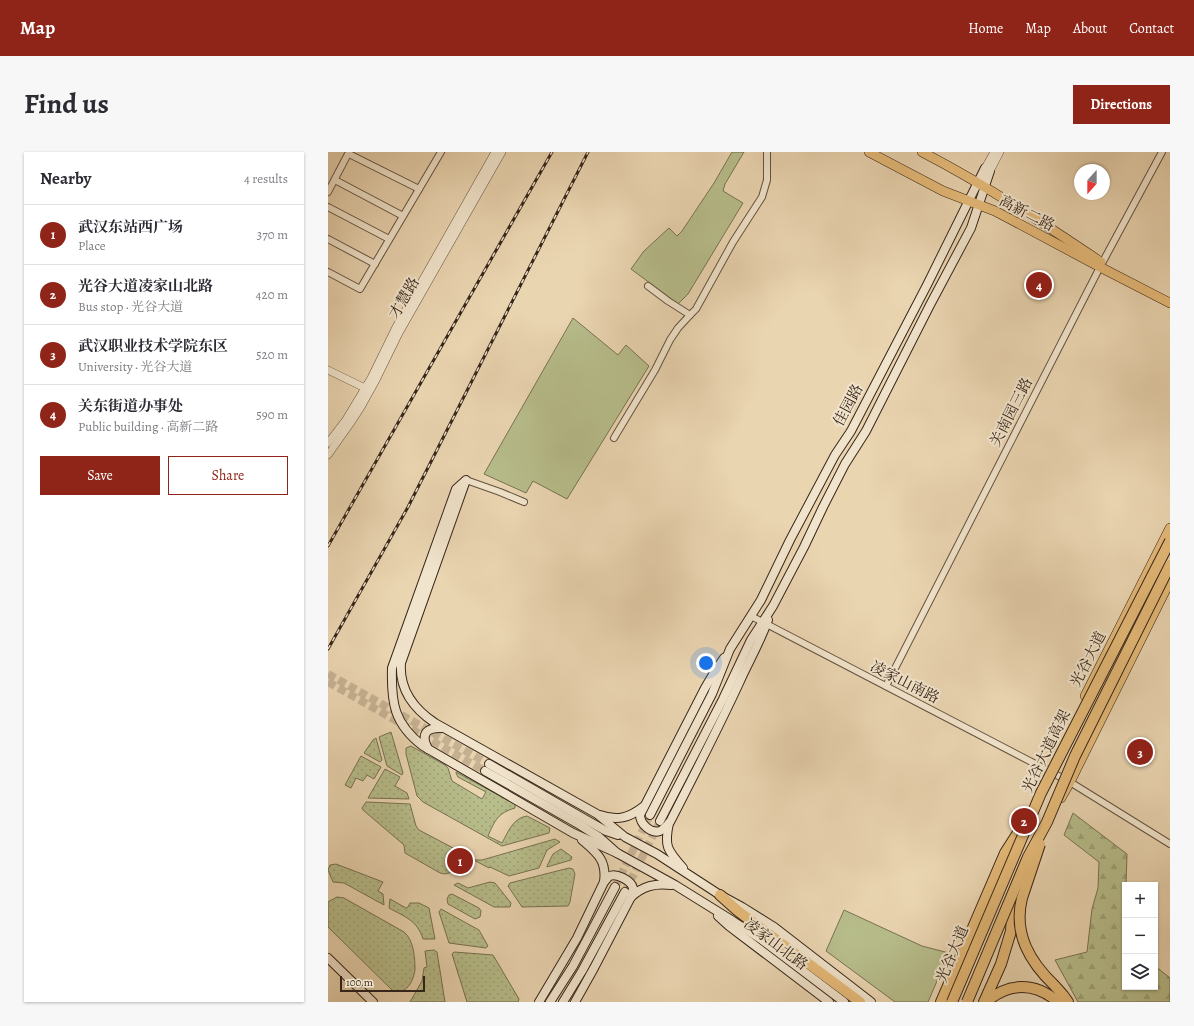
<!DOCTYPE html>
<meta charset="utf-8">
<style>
:root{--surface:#fff;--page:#f7f7f7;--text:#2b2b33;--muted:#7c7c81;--line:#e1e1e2;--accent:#8f2418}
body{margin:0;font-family:Alegreya,"Noto Serif SC",serif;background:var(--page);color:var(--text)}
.controls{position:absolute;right:12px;bottom:12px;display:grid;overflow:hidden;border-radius:0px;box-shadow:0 1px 3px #0004}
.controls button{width:36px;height:36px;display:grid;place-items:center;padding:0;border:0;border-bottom:1px solid var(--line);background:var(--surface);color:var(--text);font:20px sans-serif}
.compass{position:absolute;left:746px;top:12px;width:36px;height:36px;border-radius:50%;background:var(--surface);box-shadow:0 1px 3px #0004;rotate:201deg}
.scale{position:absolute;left:12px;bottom:10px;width:85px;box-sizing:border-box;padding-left:4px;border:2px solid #372619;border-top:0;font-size:11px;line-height:14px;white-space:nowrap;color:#372619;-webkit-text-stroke:3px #f1e4cc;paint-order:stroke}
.you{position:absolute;left:378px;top:511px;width:14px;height:14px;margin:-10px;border:3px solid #fff;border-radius:50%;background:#1a73e8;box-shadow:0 0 0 6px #1a73e833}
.badge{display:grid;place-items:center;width:26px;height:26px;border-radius:50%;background:var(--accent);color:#fff;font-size:13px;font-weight:700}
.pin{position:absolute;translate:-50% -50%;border:2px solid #fff;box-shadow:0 1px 4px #0006}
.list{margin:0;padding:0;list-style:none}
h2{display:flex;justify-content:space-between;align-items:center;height:52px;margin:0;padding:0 16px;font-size:17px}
h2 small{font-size:13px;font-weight:400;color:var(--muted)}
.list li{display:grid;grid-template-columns:26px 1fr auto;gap:12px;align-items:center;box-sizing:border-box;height:60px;padding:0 16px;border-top:1px solid var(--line)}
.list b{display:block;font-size:15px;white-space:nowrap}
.list p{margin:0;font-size:13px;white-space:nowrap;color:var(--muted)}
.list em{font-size:13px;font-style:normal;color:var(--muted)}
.actions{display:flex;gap:8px;padding:12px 16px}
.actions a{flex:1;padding:9px 0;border:1px solid var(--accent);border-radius:0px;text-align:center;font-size:14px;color:var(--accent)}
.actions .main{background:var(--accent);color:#fff}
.icon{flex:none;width:22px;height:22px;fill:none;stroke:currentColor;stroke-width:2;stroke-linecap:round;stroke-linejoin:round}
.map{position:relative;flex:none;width:842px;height:850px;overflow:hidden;border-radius:0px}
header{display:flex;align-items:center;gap:24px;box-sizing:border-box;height:56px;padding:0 20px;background:var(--accent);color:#fff}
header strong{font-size:19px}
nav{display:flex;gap:22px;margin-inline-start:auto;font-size:14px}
.intro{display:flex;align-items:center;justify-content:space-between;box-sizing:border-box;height:96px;padding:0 24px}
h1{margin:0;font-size:28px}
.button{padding:10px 18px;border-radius:0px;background:var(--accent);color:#fff;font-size:14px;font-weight:700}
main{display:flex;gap:24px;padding:0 24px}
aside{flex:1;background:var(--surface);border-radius:0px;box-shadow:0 1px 3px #0004}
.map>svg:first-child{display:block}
.grass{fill:url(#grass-dots);stroke:#777252}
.forest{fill:url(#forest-firs);stroke:#777252}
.park{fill:#b7bd8b;stroke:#777252}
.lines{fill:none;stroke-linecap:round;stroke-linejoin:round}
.secondary-tunnel{stroke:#c6b293;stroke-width:8;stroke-dasharray:8 4;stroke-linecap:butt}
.minor-casing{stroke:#64523f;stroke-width:8}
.tertiary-casing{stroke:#64523f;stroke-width:8}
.secondary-casing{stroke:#372619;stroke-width:10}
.primary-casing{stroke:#372619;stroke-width:10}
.trunk-casing{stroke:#372619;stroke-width:12}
.minor{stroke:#f1e4cc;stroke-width:6}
.tertiary{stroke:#f1e4cc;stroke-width:7}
.secondary{stroke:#f1e4cc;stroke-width:8}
.primary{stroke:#e5ba78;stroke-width:9}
.trunk{stroke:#e5ba78;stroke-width:10}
.rail-casing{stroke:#372619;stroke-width:3}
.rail{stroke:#f1e4cc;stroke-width:1.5;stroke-dasharray:4.5;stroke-linecap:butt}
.trunk-bridge-casing{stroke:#372619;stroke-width:12;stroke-linecap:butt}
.trunk-bridge{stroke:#e5ba78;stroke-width:10}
.labels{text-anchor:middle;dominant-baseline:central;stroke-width:4;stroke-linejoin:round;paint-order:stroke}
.street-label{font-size:15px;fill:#372619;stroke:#f1e4cc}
</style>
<header>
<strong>Map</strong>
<nav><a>Home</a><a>Map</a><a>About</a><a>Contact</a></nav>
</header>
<div class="intro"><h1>Find us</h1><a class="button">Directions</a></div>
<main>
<aside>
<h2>Nearby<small>4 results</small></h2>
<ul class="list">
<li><span class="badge">1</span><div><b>武汉东站西广场</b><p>Place</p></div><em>370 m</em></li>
<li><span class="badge">2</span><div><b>光谷大道凌家山北路</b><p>Bus stop · 光谷大道</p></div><em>420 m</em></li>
<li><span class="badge">3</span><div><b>武汉职业技术学院东区</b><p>University · 光谷大道</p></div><em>520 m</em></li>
<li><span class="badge">4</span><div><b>关东街道办事处</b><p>Public building · 高新二路</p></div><em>590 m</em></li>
</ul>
<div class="actions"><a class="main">Save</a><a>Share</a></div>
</aside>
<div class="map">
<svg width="842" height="850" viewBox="0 0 842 850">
<defs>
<pattern id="grass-dots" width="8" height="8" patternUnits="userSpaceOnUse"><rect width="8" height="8" fill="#b7bd8b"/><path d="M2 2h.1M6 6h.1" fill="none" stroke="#9ea277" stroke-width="1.8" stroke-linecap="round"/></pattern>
<pattern id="forest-firs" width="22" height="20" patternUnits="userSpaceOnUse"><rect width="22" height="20" fill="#b7bd8b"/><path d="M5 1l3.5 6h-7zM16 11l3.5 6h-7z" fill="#9ea277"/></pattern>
</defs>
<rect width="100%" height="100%" fill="#ead5b1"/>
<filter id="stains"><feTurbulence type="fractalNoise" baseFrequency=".005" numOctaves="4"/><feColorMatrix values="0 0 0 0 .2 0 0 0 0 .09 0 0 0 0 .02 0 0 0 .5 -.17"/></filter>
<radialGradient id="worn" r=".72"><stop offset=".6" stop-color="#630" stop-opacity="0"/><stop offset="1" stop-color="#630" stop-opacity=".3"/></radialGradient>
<g class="grass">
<polygon points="63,580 75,621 74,623 59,614 51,585"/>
<polygon points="48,586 54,608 52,610 36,601 45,588"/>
<path d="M83 594 117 613 120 616 124 629 154 647 158 640 130 625 128 621V620L187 652V656C170 661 167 668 160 684L174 691C180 680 185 666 199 664L222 676 221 681 174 694 95 650 89 644 78 602V596Z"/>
<polygon points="33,604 53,615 46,627 39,623 35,629 28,626 23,636 17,633"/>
<polygon points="57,617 72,625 67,634 79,641 81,647 40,646"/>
<polygon points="38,650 82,652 88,674 91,678 148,708 154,708 227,687 232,690 219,698 211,716 181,724 162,715 161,716 142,706 141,707 132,723 125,720 117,722 112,721 77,701 76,693 35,658 34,656"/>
<polygon points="233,697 244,705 243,708 219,715 219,714 225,702"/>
<polygon points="8,712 55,730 50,739 55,742 56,753 16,731 5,730 0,718 2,713"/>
<polygon points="241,716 245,717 247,722 242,750 240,754 194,755 180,734 182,731"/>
<polygon points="162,730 167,731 183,751 182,755 166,755 126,733 130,731 140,736"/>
<polygon points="124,742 151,756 153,759 152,765 147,767 120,752 119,747 121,743"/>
<path d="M9 745 16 746 76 780C86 788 87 807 87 818 85 830 78 844 64 838L0 775V750Z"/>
<path d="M62 747 78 756 80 755 82 751H91L101 756 107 787H95C89 768 77 765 61 756Z"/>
<polygon points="113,757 151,778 160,794 158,796 121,791 111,760"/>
<polygon points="106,798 109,800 117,850 82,850 94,829 96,816 99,815 97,799"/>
<polygon points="126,800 165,803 191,847 190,850 139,850 124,802"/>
</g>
<polygon class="forest" points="745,661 799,702 798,733 797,733 797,835 827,835 827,814 842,826 842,850 750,850 727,808 759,800 764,757 770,736 771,710 736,683"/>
<g class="park">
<polygon points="404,0 416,0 397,32 395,39 415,51 360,142 350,152 303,117 316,99 341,76 349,84 354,79 386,31"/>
<polygon points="245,166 290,203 298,193 321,214 239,347 205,329 198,341 156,322"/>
<polygon points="516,758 594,794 621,801 600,850 567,850 498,799"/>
</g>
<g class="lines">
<g class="secondary-tunnel">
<polyline points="0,522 161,612"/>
<polyline points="0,530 157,619"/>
<polyline points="287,735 322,663"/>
<polyline points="297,740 332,669"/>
</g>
<g class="minor-casing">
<g id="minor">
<polyline points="21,2 91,37"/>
<polyline points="7,28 75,64"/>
<polyline points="0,40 21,0"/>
<polyline points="0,55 61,87"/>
<polyline points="0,87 47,112"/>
<polyline points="0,120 32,137 113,0"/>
<polyline points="320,134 340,149 362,163 368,157 405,90 434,45 439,28 439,0"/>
<polyline points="286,286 327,218 342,188 350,176 362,163"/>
<polyline points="138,328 172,340 196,350"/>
<polyline points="423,464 742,630 842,692"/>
<polyline points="558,534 772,115 834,0"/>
</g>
</g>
<g class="tertiary-casing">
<g id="tertiary">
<polyline points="657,16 666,0"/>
<polyline points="662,19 672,0"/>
<polyline points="0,218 41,238"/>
<polyline points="0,291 17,269 43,226 68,175 167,0"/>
<polyline points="0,303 22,272 33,255 48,228 71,181 174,0"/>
</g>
</g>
<g class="secondary-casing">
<g id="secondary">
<path d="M138 328 73 511C71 538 86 557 107 571L269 662 297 685 329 702 392 743 414 755 446 775 543 850"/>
<path d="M137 329 128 337 64 516C63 551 66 572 95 594L245 681 289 701"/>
<path d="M396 506 387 519 377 536 312 663C312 672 323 682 332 679 336 677 339 673 342 670 366 623 390 577 412 529 421 509 432 490 440 468"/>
<path d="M100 597C92 581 99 575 115 576"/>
<polyline points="161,612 255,666 278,679 290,683"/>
<polyline points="157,619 252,673 271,685 289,701 347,733 405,769 434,788 516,850"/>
<path d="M272 663C289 669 301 666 315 655"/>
<polyline points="322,663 384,542 402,497 433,448 462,388 507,303 523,279 599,133 657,16"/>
<polyline points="332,669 395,547 423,488 445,454 476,395 495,355 517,312 538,279 602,153 643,76 662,19"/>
<path d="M341 671C336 694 339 698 355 716"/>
<path d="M276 730C277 729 280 726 280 725 287 720 303 728 305 736 305 739 303 743 303 745"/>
<polyline points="390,764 401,774 501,850"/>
<polyline points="0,806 45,850"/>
<path d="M211 850 249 786 276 730C279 708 269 701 254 688"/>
<polyline points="222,850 245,814 287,735"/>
<polyline points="235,850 254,819 297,740"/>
<path d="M247 850 266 816 303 745C315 734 327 731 343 733"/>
</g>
</g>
<g class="primary-casing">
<g id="primary">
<polyline points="541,0 615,39 667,59 772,115 842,151"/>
<path d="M594 0C656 32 715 71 773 110"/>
<polyline points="757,544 842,376"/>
<polyline points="733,646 742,630 842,429"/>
</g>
</g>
<g class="trunk-casing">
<g id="trunk">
<polyline points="392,743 410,759 532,850"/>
<polyline points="727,834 735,843 740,850"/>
<polyline points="613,850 677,701 693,676"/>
<polyline points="656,850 673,812 683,779 685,747"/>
<path d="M658 850C681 830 707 830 730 850"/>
</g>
</g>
<use href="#minor" class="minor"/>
<use href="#tertiary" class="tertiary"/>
<use href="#secondary" class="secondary"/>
<use href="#primary" class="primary"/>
<use href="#trunk" class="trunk"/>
<g class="rail-casing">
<g id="rail">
<polyline points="0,394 224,0"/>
<polyline points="0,497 80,355 260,0"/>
</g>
</g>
<use href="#rail" class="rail"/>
<g class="trunk-bridge-casing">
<g id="trunk-bridge">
<path d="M712 692 694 746C685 782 702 810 727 834"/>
<polyline points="624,850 713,641 842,389"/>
<polyline points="639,850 700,705 719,670 747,604 842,413"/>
</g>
</g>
<use href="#trunk-bridge" class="trunk-bridge"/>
</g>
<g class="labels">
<g class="street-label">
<text transform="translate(699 61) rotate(27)">高新二路</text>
<text transform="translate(76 146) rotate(-60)">才慧路</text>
<text transform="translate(520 253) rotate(-62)">佳园路</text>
<text transform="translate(683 260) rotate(-63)">关南园三路</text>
<text transform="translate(760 507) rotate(-63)">光谷大道</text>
<text transform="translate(577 530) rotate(27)">凌家山南路</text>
<text transform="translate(718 599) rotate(-64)">光谷大道高架</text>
<text transform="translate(448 792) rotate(37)">凌家山北路</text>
<text transform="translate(624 802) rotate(-67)">光谷大道</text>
</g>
</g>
<rect width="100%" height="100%" filter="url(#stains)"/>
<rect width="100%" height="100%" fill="url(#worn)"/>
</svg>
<div class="controls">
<button>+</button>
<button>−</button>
<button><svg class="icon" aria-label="layers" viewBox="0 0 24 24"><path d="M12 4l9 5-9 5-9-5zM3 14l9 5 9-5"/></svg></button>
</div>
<svg class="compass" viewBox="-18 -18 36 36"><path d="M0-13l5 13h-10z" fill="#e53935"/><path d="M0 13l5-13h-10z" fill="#7c7c81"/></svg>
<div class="scale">100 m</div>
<div class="you"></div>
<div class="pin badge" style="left:132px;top:709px">1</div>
<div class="pin badge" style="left:696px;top:669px">2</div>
<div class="pin badge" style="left:812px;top:600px">3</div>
<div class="pin badge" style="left:711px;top:133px">4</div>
</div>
</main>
